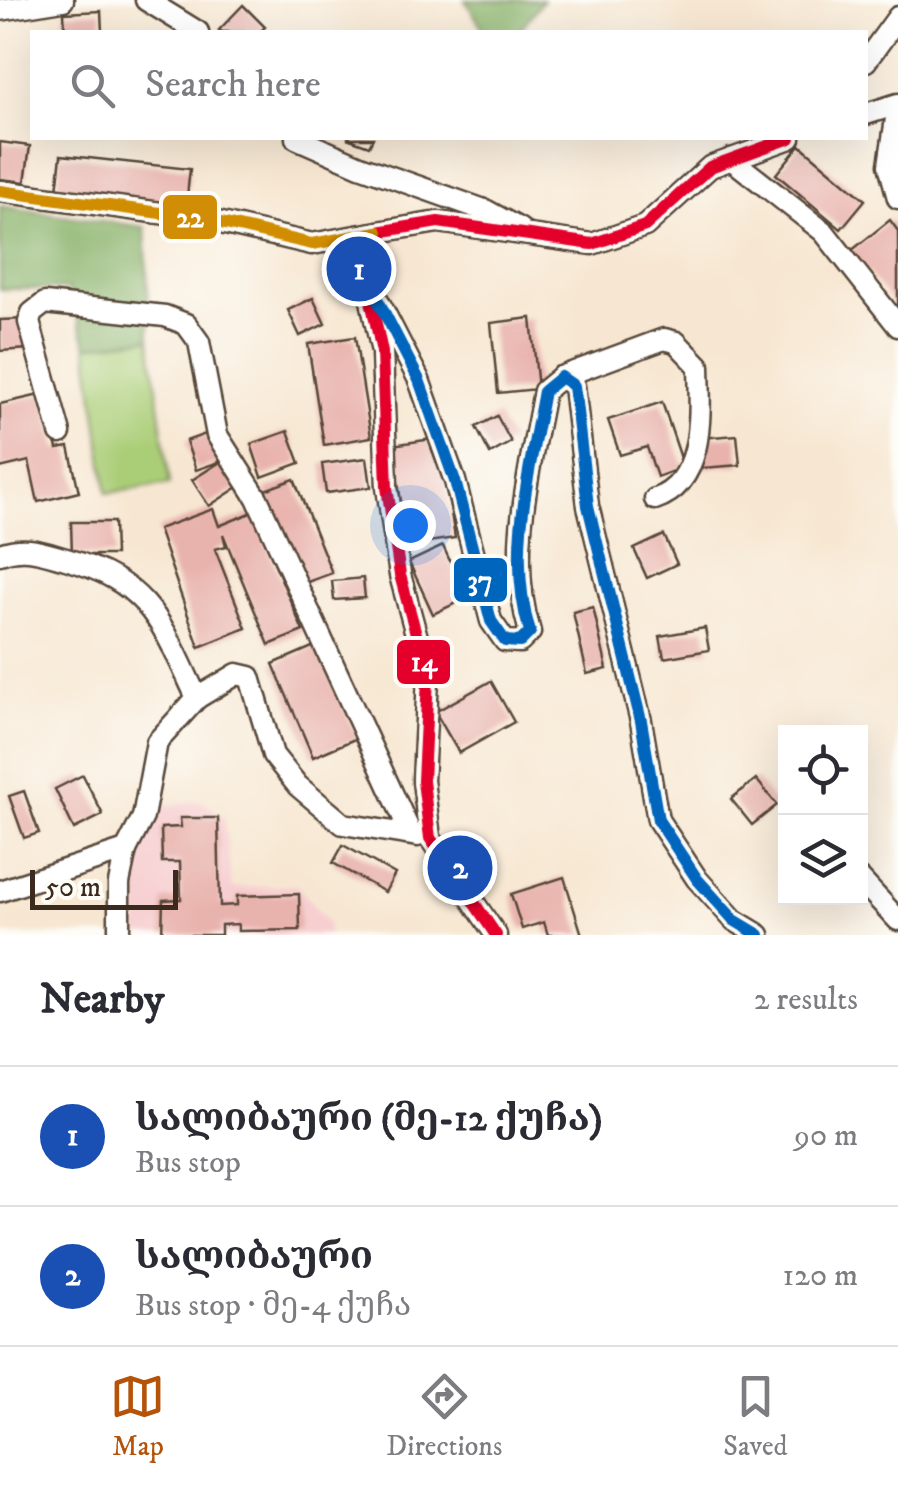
<!DOCTYPE html>
<meta charset="utf-8">
<style>
:root{--surface:#fff;--page:#f7f7f7;--text:#2b2b33;--muted:#7c7c81;--line:#e1e1e2;--accent:#b45309}
body{margin:0;font-family:"IM FELL DW Pica","Noto Serif Georgian",serif;background:var(--page);color:var(--text)}
.controls{position:absolute;right:30px;bottom:30px;display:grid;overflow:hidden;border-radius:0px;box-shadow:0 10px 40px #0002}
.controls button{width:90px;height:90px;display:grid;place-items:center;padding:0;border:0;border-bottom:2px solid var(--line);background:var(--surface);color:var(--text);font:50px sans-serif}
.scale{position:absolute;left:30px;bottom:25px;width:148px;box-sizing:border-box;padding-left:10px;border:5px solid #3b2a1e;border-top:0;font-size:28px;line-height:35px;white-space:nowrap;color:#3b2a1e;-webkit-text-stroke:8px #fdfcf7;paint-order:stroke}
.you{position:absolute;left:410px;top:525px;width:35px;height:35px;margin:-25px;border:8px solid #fff;border-radius:50%;background:#1a73e8;box-shadow:0 0 0 15px #1a73e833}
.badge{display:grid;place-items:center;width:65px;height:65px;border-radius:50%;background:var(--accent);color:#fff;font-size:32px;font-weight:700}
.pin{position:absolute;translate:-50% -50%;border:5px solid #fff;box-shadow:0 2px 10px #0006}
.list{margin:0;padding:0;list-style:none}
h2{display:flex;justify-content:space-between;align-items:center;height:130px;margin:0;padding:0 40px;font-size:42px}
h2 small{font-size:32px;font-weight:400;color:var(--muted)}
.list li{display:grid;grid-template-columns:65px 1fr auto;gap:30px;align-items:center;box-sizing:border-box;height:140px;padding:0 40px;border-top:2px solid var(--line)}
.list b{display:block;font-size:38px;white-space:nowrap}
.list p{margin:0;font-size:32px;white-space:nowrap;color:var(--muted)}
.list em{font-size:32px;font-style:normal;color:var(--muted)}
.icon{flex:none;width:55px;height:55px;fill:none;stroke:currentColor;stroke-width:2;stroke-linecap:round;stroke-linejoin:round}
.map{position:relative;flex:none;width:898px;height:935px;overflow:hidden}
.search{position:absolute;background:var(--surface);box-shadow:0 10px 40px #0002;left:30px;right:30px;top:30px;height:110px;display:flex;align-items:center;gap:25px;box-sizing:border-box;padding:0 35px;border-radius:0px;color:var(--muted);font-size:38px}
.sheet{height:410px;background:var(--surface)}
nav{display:flex;justify-content:space-around;align-items:center;box-sizing:border-box;height:140px;border-top:2px solid var(--line);background:var(--surface);font-size:28px;color:var(--muted)}
nav a{display:grid;justify-items:center;gap:5px}
nav .on{color:var(--accent)}
.map>svg:first-child{display:block}
.built{fill:#f7cfd1}
.green{fill:#aace77;stroke:#727c4a;stroke-width:2.5}
.forest{fill:#87b168;stroke:#616e43;stroke-width:2.5}
.building{fill:#e9b3ad}
.lines{fill:none;stroke-linecap:round;stroke-linejoin:round}
.minor-casing{stroke:#574639;stroke-width:25}
.minor{stroke:#fff;stroke-width:20}
.bus-1-casing{stroke:#fdfcf7;stroke-width:20}
.bus-2-casing{stroke:#fdfcf7;stroke-width:20}
.bus-3-casing{stroke:#fdfcf7;stroke-width:20}
.bus-1{stroke:#e4002b;stroke-width:12}
.bus-2{stroke:#d18d06;stroke-width:12}
.bus-3{stroke:#0065bd;stroke-width:12}
.line-badge{stroke:#fdfcf7;stroke-width:4}
.badge-label{font-size:28px;text-anchor:middle;font-weight:bold;fill:#fff}
</style>
<div class="map">
<svg width="898" height="935" viewBox="0 0 898 935">
<rect width="100%" height="100%" fill="#fdfcf7"/>
<filter id="ink" filterUnits="userSpaceOnUse"><feTurbulence type="fractalNoise" baseFrequency=".01" numOctaves="2"/><feDisplacementMap in="SourceGraphic" scale="20" xChannelSelector="R" yChannelSelector="G"/><feConvolveMatrix kernelMatrix="1 2 1 2 8 2 1 2 1" color-interpolation-filters="sRGB"/></filter>
<filter id="wash" filterUnits="userSpaceOnUse"><feTurbulence type="fractalNoise" baseFrequency=".0048" numOctaves="4" result="noise"/><feDisplacementMap in="SourceGraphic" scale="40" xChannelSelector="R" yChannelSelector="G"/><feGaussianBlur stdDeviation="2.25" result="paint"/><feColorMatrix in="noise" values="0 0 0 0 0 0 0 0 0 0 0 0 0 0 0 0 0 1.4 0 .05"/><feComposite in="paint" operator="in"/></filter>
<g filter="url(#wash)">
<rect width="100%" height="100%" fill="#f7e7d2"/>
<polygon class="built" points="200,800 224,818 232,888 297,885 328,923 328,935 137,935 136,877 153,808"/>
<polygon class="green" points="150,338 170,484 107,493 87,346"/>
<g class="forest">
<polygon points="465,0 543,0 518,32 485,32"/>
<polygon points="0,206 145,227 150,338 87,346 68,289 0,289"/>
</g>
<g id="blocks">
<g class="building">
<polygon points="243,5 265,27 260,32 222,32 219,30"/>
<polygon points="101,11 102,32 65,32 64,13"/>
<polygon points="347,138 373,138 369,146"/>
<polygon points="0,142 30,146 25,182 0,179"/>
<polygon points="800,145 865,200 841,229 776,174"/>
<polygon points="61,155 190,169 186,205 57,191"/>
<polygon points="890,220 898,231 898,310 851,251"/>
<polygon points="313,298 325,324 300,336 288,310"/>
<polygon points="531,318 538,389 498,393 491,323"/>
<polygon points="27,319 29,349 0,351 0,320"/>
<polygon points="355,337 371,437 324,445 308,344"/>
<polygon points="44,394 57,449 69,447 79,492 38,502 29,461 0,468 0,404"/>
<polygon points="662,402 684,467 657,477 647,447 620,455 608,420"/>
<polygon points="497,416 511,442 490,454 476,427"/>
<polygon points="288,431 300,463 262,477 251,444"/>
<polygon points="211,432 238,487 209,506 192,480 222,461 196,470 186,441"/>
<polygon points="737,435 740,465 702,468 700,438"/>
<polygon points="439,438 455,538 408,545 392,445"/>
<polygon points="367,458 371,487 326,493 322,464"/>
<polygon points="294,479 332,573 302,584 265,490"/>
<polygon points="213,509 219,526 253,512 303,631 269,645 223,534 226,546 215,549 246,628 199,647 158,529"/>
<polygon points="71,522 114,522 115,555 72,555"/>
<polygon points="664,535 677,564 647,578 634,549"/>
<polygon points="443,546 467,598 433,614 409,562"/>
<polygon points="363,578 365,598 334,600 332,581"/>
<polygon points="593,607 607,669 587,674 573,612"/>
<polygon points="705,628 709,650 664,658 660,636"/>
<polygon points="317,645 357,738 313,757 273,664"/>
<polygon points="491,681 514,722 459,753 435,712"/>
<polygon points="83,775 103,815 74,829 55,789"/>
<polygon points="756,779 777,805 752,825 731,799"/>
<polygon points="24,791 39,833 24,838 9,796"/>
<polygon points="180,818 218,818 220,906 237,905 237,896 299,894 300,930 238,931 238,924 221,925 221,935 162,935 163,900 181,899 180,862 162,862 161,828 181,827"/>
<polygon points="343,845 395,874 385,892 333,863"/>
<polygon points="564,877 582,935 548,935 544,922 522,929 511,894"/>
</g>
</g>
</g>
<g filter="url(#ink)">
<use href="#blocks" fill-opacity="0" stroke="#574639" stroke-width="2.5"/>
<g class="lines">
<g class="minor-casing">
<g id="minor">
<polyline points="146,0 198,32"/>
<polyline points="0,10 63,0"/>
<polyline points="866,61 898,17"/>
<polyline points="898,105 889,165 898,198"/>
<polyline points="866,114 898,104"/>
<polyline points="296,138 360,166 487,211 520,229"/>
<polyline points="731,159 824,232 898,326"/>
<polyline points="0,191 204,219 312,244 378,232"/>
<path d="M366 277 419 380 455 481 491 621 505 641 520 642 530 632C506 554 530 470 544 391L561 377 574 386 588 506 641 721 658 820 697 879 734 920 759 935"/>
<path d="M561 377 664 339 676 342 699 366C700 411 706 482 655 499"/>
<polyline points="60,433 29,322 32,313 45,303 165,316 186,324 199,342 217,435 257,498 411,834"/>
<path d="M0 554C25 545 41 552 66 559 151 583 162 624 197 698"/>
<polyline points="860,879 898,920"/>
<polyline points="0,891 126,850"/>
<polyline points="119,935 119,883 126,850 143,817 157,742 197,698 237,674 250,677 273,755 298,786 343,824 418,836"/>
<polyline points="496,935 430,838 423,781 428,678 400,575 387,487 382,352 366,277 365,252 378,232 438,222 592,244 645,226 710,167 790,138"/>
</g>
</g>
<use href="#minor" class="minor"/>
<g class="bus-1-casing">
<polyline id="bus-1" points="496,935 430,838 423,781 428,678 400,575 387,487 382,352 366,277 365,252 378,232 438,222 592,244 645,226 710,167 790,138"/>
</g>
<g class="bus-2-casing">
<polyline id="bus-2" points="0,191 204,219 312,244 378,232"/>
</g>
<g class="bus-3-casing">
<path id="bus-3" d="M366 277 419 380 455 481 491 621 505 641 520 642 530 632C506 554 530 470 544 391L561 377 574 386 588 506 641 721 658 820 697 879 734 920 759 935"/>
</g>
<use href="#bus-1" class="bus-1"/>
<use href="#bus-2" class="bus-2"/>
<use href="#bus-3" class="bus-3"/>
</g>
</g>
<g class="line-badge">
<rect x="161" y="193" width="58" height="48" rx="10" fill="#d18d06"/>
<rect x="452" y="556" width="57" height="48" rx="10" fill="#0065bd"/>
<rect x="395" y="638" width="57" height="48" rx="10" fill="#e4002b"/>
</g>
<g class="badge-label">
<text x="190" y="227">22</text>
<text x="480" y="590">37</text>
<text x="424" y="671">14</text>
</g>
</svg>
<div class="controls">
<button><svg class="icon" aria-label="locate" viewBox="0 0 24 24"><circle cx="12" cy="12" r="6"/><path d="M12 2v4M12 18v4M2 12h4M18 12h4"/></svg></button>
<button><svg class="icon" aria-label="layers" viewBox="0 0 24 24"><path d="M12 4l9 5-9 5-9-5zM3 14l9 5 9-5"/></svg></button>
</div>
<div class="scale">50 m</div>
<div class="you"></div>
<div class="pin badge" style="left:359px;top:269px;background:#1a4fb4">1</div>
<div class="pin badge" style="left:460px;top:868px;background:#1a4fb4">2</div>
<div class="search"><svg class="icon" aria-label="search" viewBox="0 0 24 24"><circle cx="10" cy="10" r="6"/><path d="M15 15l6 6"/></svg>Search here</div>
</div>
<section class="sheet">
<h2>Nearby<small>2 results</small></h2>
<ul class="list">
<li><span class="badge" style="background:#1a4fb4">1</span><div><b>სალიბაური (მე-12 ქუჩა)</b><p>Bus stop</p></div><em>90 m</em></li>
<li><span class="badge" style="background:#1a4fb4">2</span><div><b>სალიბაური</b><p>Bus stop · მე-4 ქუჩა</p></div><em>120 m</em></li>
</ul>
</section>
<nav>
<a class="on"><svg class="icon" aria-label="map" viewBox="0 0 24 24"><path d="M3 6l6-2 6 2 6-2v14l-6 2-6-2-6 2zM9 4v14M15 6v14"/></svg>Map</a>
<a><svg class="icon" aria-label="directions" viewBox="0 0 24 24"><path d="M12 3l9 9-9 9-9-9zM9 14v-3h6M13 9l2 2-2 2"/></svg>Directions</a>
<a><svg class="icon" aria-label="saved" viewBox="0 0 24 24"><path d="M7 4h10v16l-5-4-5 4z"/></svg>Saved</a>
</nav>
